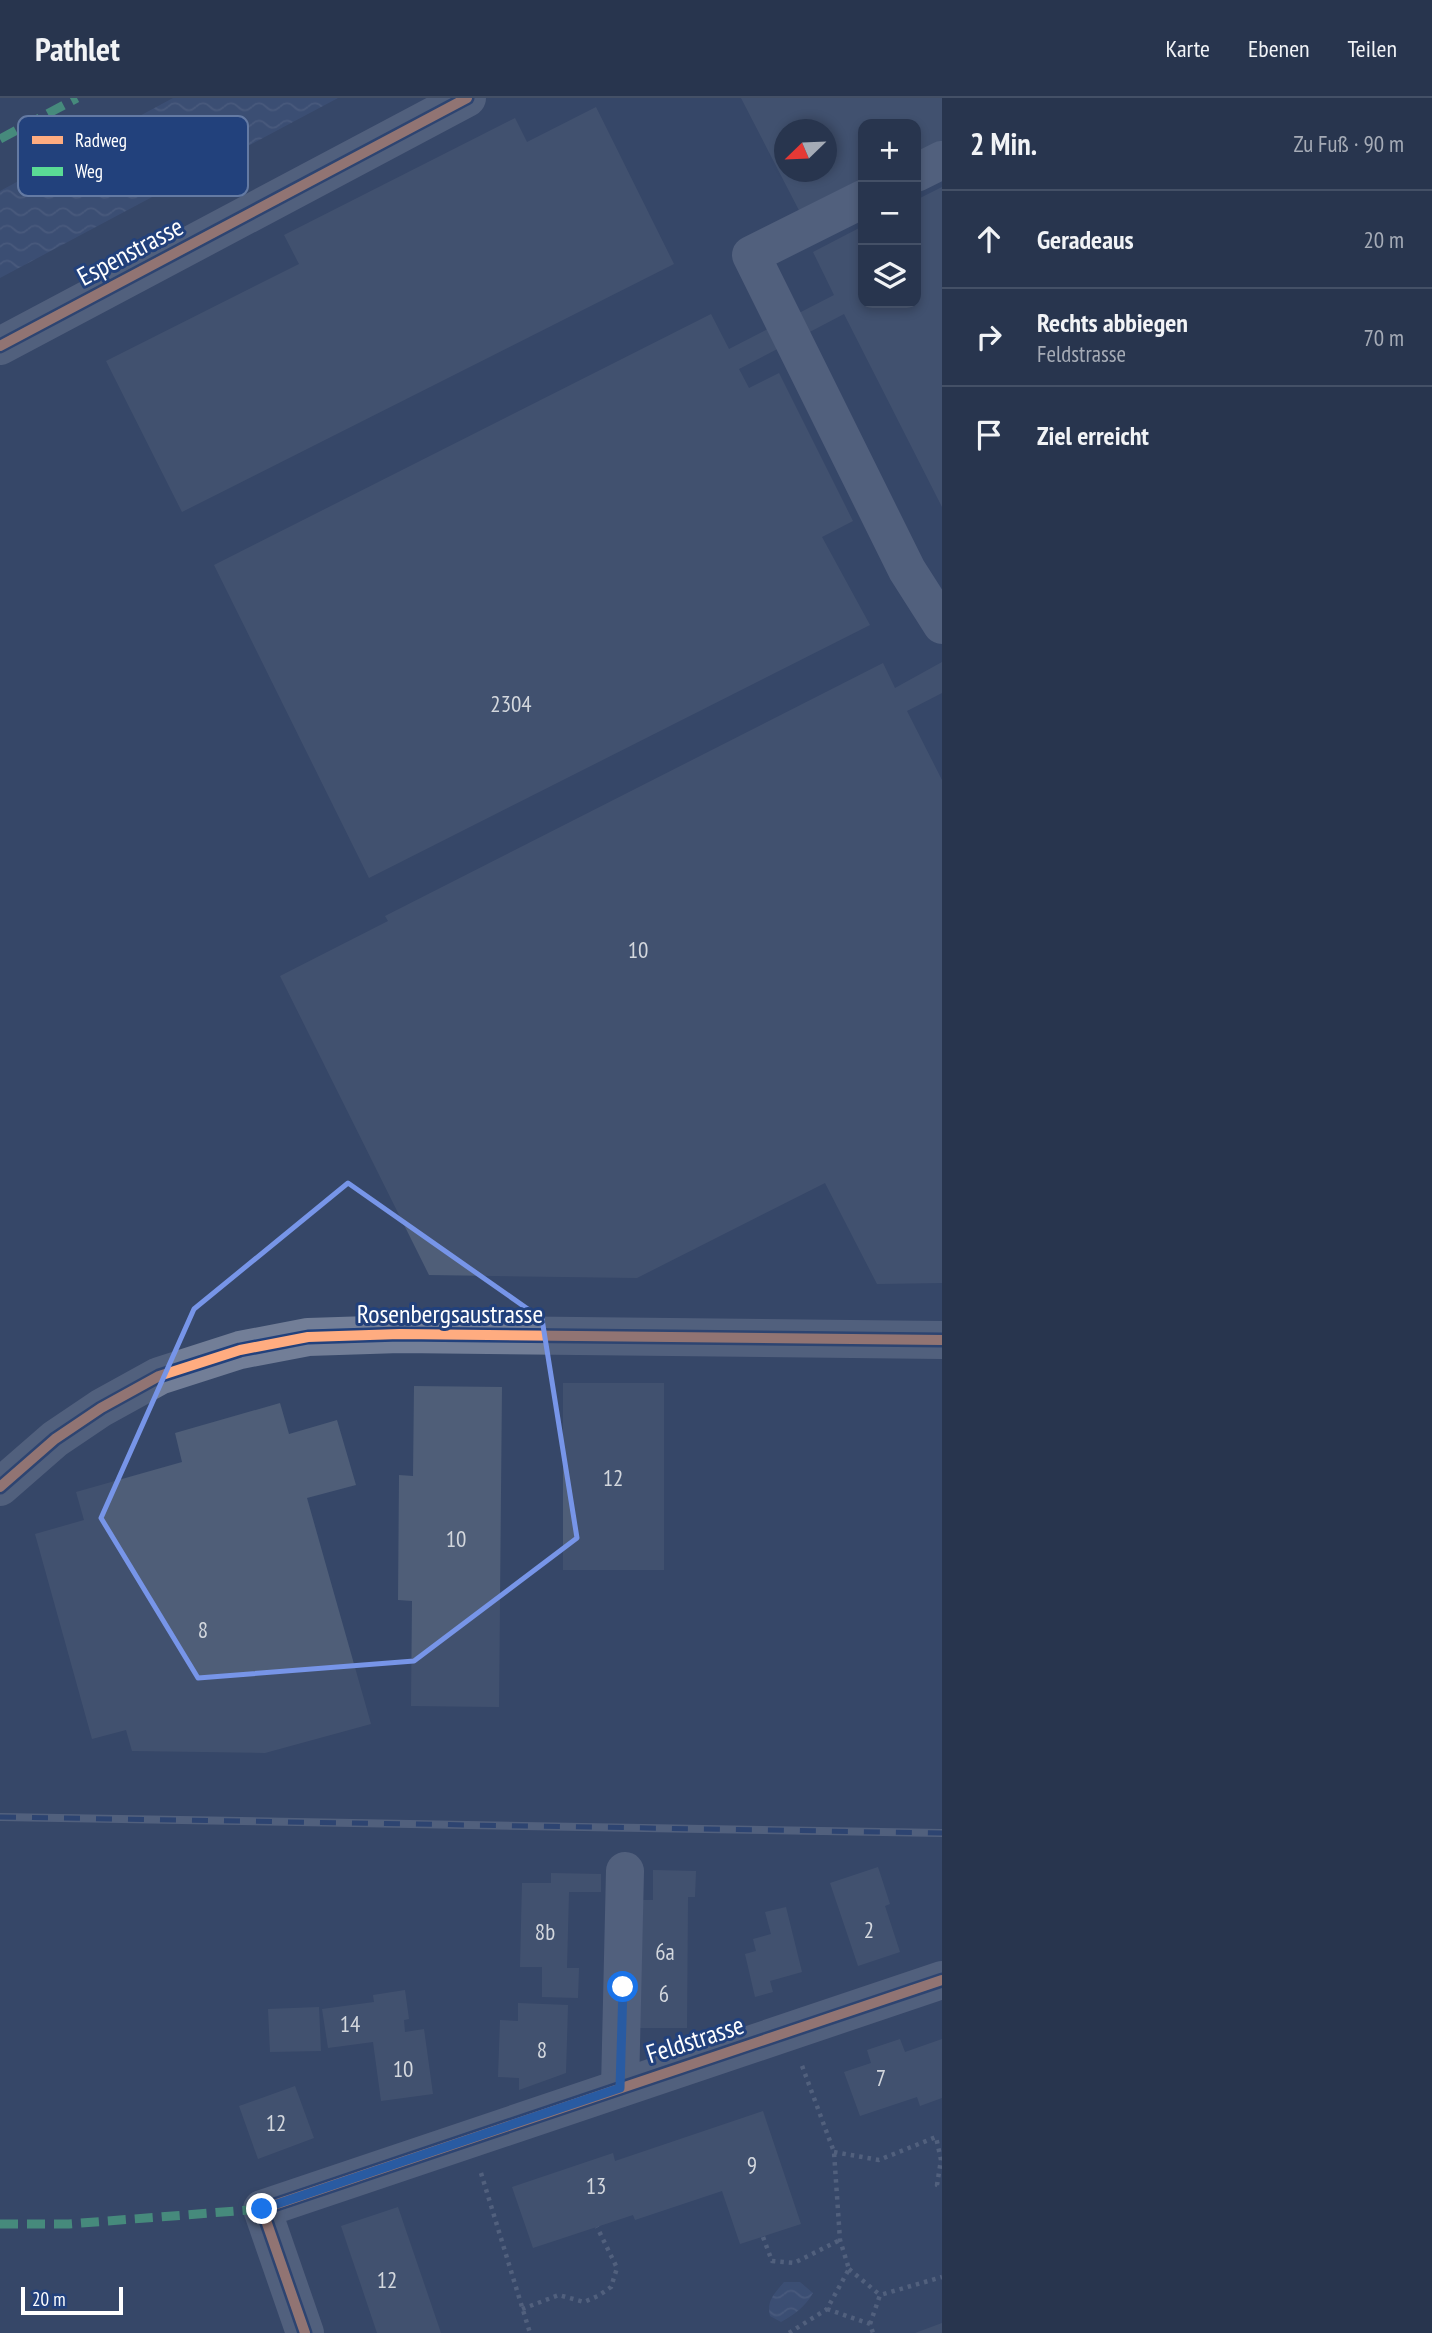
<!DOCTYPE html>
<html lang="de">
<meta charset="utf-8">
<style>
:root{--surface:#28354e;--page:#344058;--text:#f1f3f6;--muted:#a5abb6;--line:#445066}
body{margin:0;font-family:"PT Sans Narrow",sans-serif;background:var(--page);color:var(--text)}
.controls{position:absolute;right:21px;top:21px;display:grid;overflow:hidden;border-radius:14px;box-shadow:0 4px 10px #0003}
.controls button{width:63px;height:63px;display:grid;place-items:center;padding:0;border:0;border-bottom:2px solid var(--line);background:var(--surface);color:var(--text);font:35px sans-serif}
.compass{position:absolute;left:774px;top:21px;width:63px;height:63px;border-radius:50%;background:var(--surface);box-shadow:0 4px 10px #0003;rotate:247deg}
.scale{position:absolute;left:21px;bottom:18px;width:102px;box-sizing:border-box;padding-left:7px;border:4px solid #fff;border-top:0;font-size:19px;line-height:24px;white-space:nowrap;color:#fff;-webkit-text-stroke:5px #22417c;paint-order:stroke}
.stop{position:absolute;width:21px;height:21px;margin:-16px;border:5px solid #1a73e8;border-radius:50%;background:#fff}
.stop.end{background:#1a73e8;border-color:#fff;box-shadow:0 2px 7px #0008}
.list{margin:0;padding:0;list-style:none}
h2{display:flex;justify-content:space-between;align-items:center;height:91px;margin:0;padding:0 28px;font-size:30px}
h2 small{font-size:23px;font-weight:400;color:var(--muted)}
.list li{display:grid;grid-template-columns:46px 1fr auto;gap:21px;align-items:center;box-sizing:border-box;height:98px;padding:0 28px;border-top:2px solid var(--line)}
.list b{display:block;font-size:26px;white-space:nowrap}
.list p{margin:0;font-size:23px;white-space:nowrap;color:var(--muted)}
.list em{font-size:23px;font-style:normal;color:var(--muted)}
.icon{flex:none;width:38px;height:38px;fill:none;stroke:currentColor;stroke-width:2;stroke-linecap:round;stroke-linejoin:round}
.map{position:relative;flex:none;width:942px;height:2235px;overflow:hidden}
header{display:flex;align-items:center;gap:42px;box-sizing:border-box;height:98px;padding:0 35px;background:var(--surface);border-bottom:2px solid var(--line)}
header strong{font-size:33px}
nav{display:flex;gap:38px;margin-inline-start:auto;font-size:24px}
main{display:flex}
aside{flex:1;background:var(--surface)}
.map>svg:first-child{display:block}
.water{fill:url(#water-waves)}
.building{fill:#4f5e78;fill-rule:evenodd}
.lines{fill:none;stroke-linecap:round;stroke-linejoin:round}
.path{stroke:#727e97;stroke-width:4.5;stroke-dasharray:3.5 5;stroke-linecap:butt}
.minor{stroke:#727e97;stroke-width:38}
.rail-casing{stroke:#727e97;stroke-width:8}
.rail{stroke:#22417c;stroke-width:5;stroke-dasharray:16;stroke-linecap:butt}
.quiet{stroke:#5adb95;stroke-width:9;stroke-dasharray:18 9;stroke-linecap:butt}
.cycleway-casing{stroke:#22417c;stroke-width:15}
.cycleway{stroke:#ffac80;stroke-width:10}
.route{stroke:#1a73e8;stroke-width:9}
.marked{fill:none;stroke:#7795e8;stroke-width:5;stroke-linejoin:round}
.labels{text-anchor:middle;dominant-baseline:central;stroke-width:6;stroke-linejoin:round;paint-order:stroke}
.number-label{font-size:23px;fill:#d3d7dd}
.street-label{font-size:26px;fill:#fff;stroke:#22417c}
.key{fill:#22417c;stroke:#647aa3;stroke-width:2}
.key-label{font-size:19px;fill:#fff}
</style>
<header>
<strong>Pathlet</strong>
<nav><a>Karte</a><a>Ebenen</a><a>Teilen</a></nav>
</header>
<main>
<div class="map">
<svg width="942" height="2235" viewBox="0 0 942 2235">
<defs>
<pattern id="water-waves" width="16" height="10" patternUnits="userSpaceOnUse" patternTransform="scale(1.75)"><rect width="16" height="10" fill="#425782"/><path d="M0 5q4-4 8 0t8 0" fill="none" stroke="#5e7095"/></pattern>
</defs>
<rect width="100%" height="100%" fill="#364768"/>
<g class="water">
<polygon points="173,0 338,0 0,180 0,93"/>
<path d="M784 2184H800L813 2195C806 2208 794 2217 781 2224L770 2218C766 2203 775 2195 784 2184Z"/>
</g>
<g class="building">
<path d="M741 0H942V53L916 66V26H863V92L804 122ZM785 32H827V74H785Z"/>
<polygon points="596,9 674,166 182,414 106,263 299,166 284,137 515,20 527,44"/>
<polygon points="942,89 942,409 844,216 739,271 749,290 779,275 853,423 822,439 870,527 369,780 214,467 711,216 729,251 834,197 813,154 863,128 863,205 916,205 916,102"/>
<polygon points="942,564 942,595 907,613 942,682 942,1185 877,1186 825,1085 637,1180 429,1177 280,878 388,823 385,818 883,565 895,590"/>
<rect x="563" y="1285" width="101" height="187"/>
<polygon points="414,1288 502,1289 499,1609 411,1608 412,1503 398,1502 399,1377 413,1378"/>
<polygon points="280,1305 289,1336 337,1322 356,1387 307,1400 371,1626 265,1655 132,1653 126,1632 92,1641 35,1436 84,1422 76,1394 182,1364 175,1335"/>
<polygon points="878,1769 890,1806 885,1808 900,1854 858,1868 830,1785"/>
<polygon points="653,1772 696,1773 695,1799 688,1799 687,1930 639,1930 641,1802 653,1802"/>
<polygon points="551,1775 601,1776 601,1794 569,1794 567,1870 579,1870 578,1900 542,1899 542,1869 520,1869 522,1785 551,1785"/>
<polygon points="786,1809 802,1874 770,1883 773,1894 755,1899 745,1856 756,1853 753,1841 771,1836 765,1814"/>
<polygon points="405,1892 409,1921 404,1922 405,1934 424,1931 433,1996 381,2003 373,1944 328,1950 322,1911 374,1904 373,1897"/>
<polygon points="518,1905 568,1907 566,1975 519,1992 519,1980 498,1979 500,1922 518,1923"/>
<polygon points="319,1909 321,1953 270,1954 268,1911"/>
<polygon points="900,1941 905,1954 942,1941 942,2000 920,2008 917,1999 860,2018 844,1974 871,1965 867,1952"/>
<polygon points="295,1988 314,2040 258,2061 239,2008"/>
<polygon points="763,2013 801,2126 740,2146 722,2093 635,2122 633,2117 533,2150 512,2089 613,2055 615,2063"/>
<polygon points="398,2109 441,2235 377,2235 341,2128"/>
<polygon points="942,2225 942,2235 915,2235"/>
</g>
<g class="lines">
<g class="path">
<polyline points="834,2054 879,2062 936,2039 941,2062 937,2087 942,2089"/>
<polyline points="481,2075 530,2235"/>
<polyline points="763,2139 772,2163 794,2165 840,2142"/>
<polyline points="849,2171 880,2197"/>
<polyline points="522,2211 559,2197 584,2204 598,2198 611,2189 617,2170 597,2129"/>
<polyline points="827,2211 870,2226 873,2235"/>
<polyline points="870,2226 880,2197 942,2179"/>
<polyline points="789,2235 827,2211 849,2171 840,2142 834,2054 801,1965"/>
</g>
<g class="minor">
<polyline points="916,75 942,62"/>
<polyline points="863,101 751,157 907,472 942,527"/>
<polyline points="0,248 467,0"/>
<polyline points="0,1389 55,1341 101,1310 159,1278 240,1252 308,1239 400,1236 942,1242"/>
<polyline points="620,1990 625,1773"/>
<polyline points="305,2235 262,2111 942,1882"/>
</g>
<g class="rail-casing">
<polyline id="rail" points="0,1719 942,1735"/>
</g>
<use href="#rail" class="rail"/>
<g class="quiet">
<polyline points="0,41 77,0"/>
<polyline points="0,2126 69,2126 262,2111"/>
</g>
<g class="cycleway-casing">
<g id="cycleway">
<polyline points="0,248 467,0"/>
<polyline points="0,1389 55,1341 101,1310 159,1278 240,1252 308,1239 400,1236 942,1242"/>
<polyline points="305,2235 262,2111 942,1882"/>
</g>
</g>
<use href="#cycleway" class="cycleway"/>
</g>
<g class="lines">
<polyline class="route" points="262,2111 620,1990 623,1889"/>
</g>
<path d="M0 0H942V2235H0ZM348 1085 542 1221 577 1440 414 1563 198 1580 101 1420 194 1211Z" fill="#364768" fill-opacity=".55" fill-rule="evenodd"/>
<path class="marked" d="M348 1085 542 1221 577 1440 414 1563 198 1580 101 1420 194 1211Z"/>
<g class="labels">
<g class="number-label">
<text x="511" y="605">2304</text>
<text x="638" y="851">10</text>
<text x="613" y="1379">12</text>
<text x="456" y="1440">10</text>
<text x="203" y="1531">8</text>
<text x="869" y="1831">2</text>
<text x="545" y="1833">8b</text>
<text x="665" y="1853">6a</text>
<text x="664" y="1895">6</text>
<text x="350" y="1925">14</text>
<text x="542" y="1951">8</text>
<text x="403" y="1970">10</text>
<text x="881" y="1979">7</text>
<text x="276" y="2024">12</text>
<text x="752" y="2066">9</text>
<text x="596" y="2087">13</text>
<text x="387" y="2181">12</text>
</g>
<g class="street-label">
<text transform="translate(130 153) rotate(-28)">Espenstrasse</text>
<text x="450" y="1215">Rosenbergsaustrasse</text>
<text transform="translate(695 1941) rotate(-18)">Feldstrasse</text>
</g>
</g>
<rect x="18" y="18" width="230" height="80" rx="10" class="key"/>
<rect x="32" y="38" width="31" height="8" fill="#ffac80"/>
<rect x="32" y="69" width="31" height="9" fill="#5adb95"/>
<g class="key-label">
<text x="75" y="49">Radweg</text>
<text x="75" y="80">Weg</text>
</g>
</svg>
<div class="controls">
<button>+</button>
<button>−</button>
<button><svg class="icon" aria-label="layers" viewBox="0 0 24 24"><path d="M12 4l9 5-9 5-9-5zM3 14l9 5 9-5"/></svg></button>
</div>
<svg class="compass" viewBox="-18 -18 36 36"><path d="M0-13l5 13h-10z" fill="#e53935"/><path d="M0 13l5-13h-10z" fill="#a5abb6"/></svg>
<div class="scale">20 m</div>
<div class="stop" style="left:623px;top:1889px"></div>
<div class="stop end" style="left:262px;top:2111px"></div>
</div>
<aside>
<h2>2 Min.<small>Zu Fuß · 90 m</small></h2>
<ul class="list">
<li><svg class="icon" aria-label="ahead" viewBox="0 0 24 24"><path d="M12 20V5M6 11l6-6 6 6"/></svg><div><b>Geradeaus</b></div><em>20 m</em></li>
<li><svg class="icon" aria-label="right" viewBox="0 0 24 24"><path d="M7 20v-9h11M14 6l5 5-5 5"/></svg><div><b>Rechts abbiegen</b><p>Feldstrasse</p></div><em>70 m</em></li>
<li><svg class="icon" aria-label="arrive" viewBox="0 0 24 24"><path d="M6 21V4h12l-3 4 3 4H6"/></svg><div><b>Ziel erreicht</b></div></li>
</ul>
</aside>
</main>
